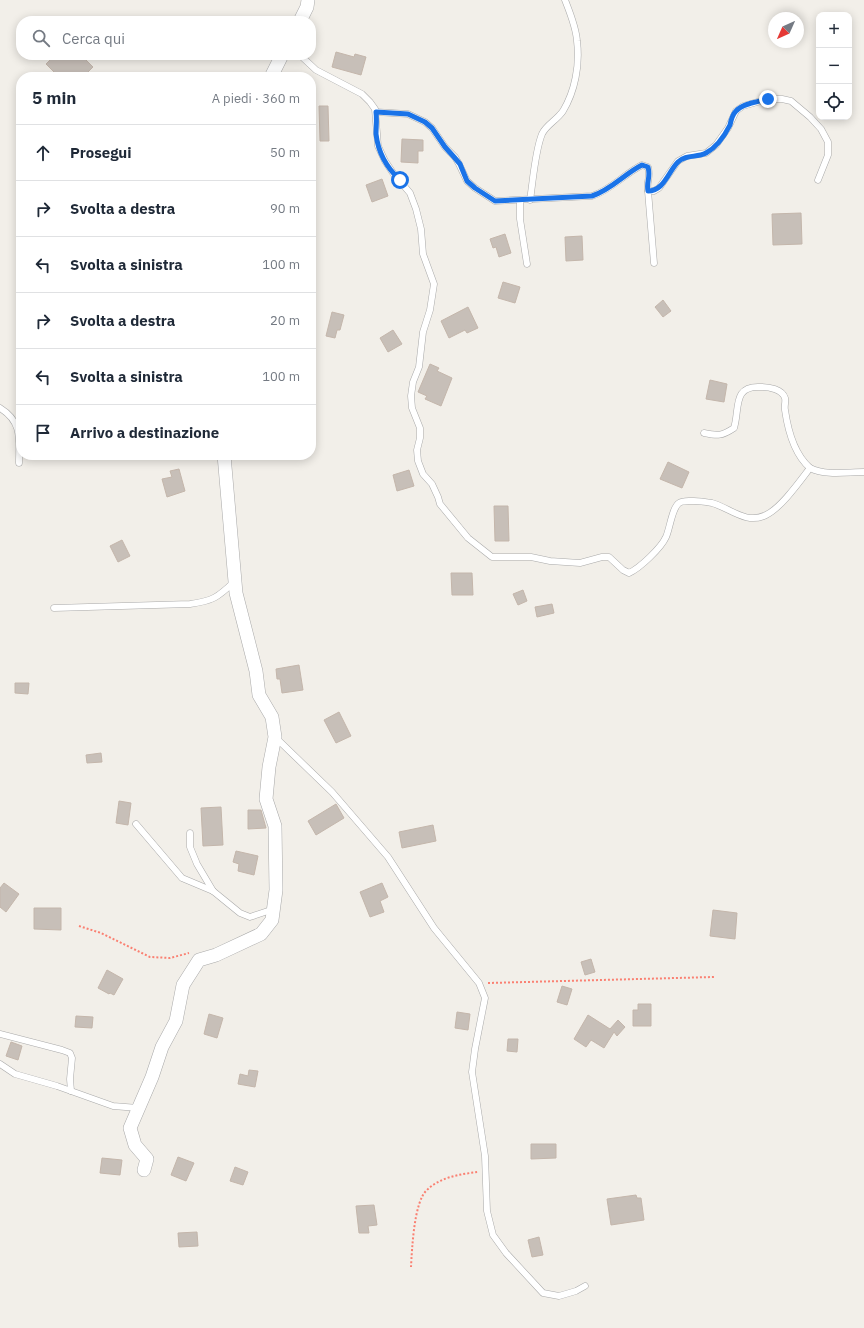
<!DOCTYPE html>
<html lang="it">
<meta charset="utf-8">
<style>
:root{--surface:#fff;--page:#f6f6f7;--text:#1f2937;--muted:#747a83;--line:#e0e1e3}
body{margin:0;font-family:"IBM Plex Sans",sans-serif;background:var(--page);color:var(--text)}
.controls{position:absolute;right:12px;top:12px;display:grid;overflow:hidden;border-radius:8px;box-shadow:0 2px 10px #0003}
.controls button{width:36px;height:36px;display:grid;place-items:center;padding:0;border:0;border-bottom:1px solid var(--line);background:var(--surface);color:var(--text);font:20px sans-serif}
.compass{position:absolute;left:768px;top:12px;width:36px;height:36px;border-radius:50%;background:var(--surface);box-shadow:0 2px 10px #0003;rotate:225deg}
.stop{position:absolute;width:12px;height:12px;margin:-9px;border:3px solid #1a73e8;border-radius:50%;background:#fff}
.stop.end{background:#1a73e8;border-color:#fff;box-shadow:0 1px 4px #0008}
.list{margin:0;padding:0;list-style:none}
h2{display:flex;justify-content:space-between;align-items:center;height:52px;margin:0;padding:0 16px;font-size:17px}
h2 small{font-size:13px;font-weight:400;color:var(--muted)}
.list li{display:grid;grid-template-columns:26px 1fr auto;gap:12px;align-items:center;box-sizing:border-box;height:56px;padding:0 16px;border-top:1px solid var(--line)}
.list b{display:block;font-size:15px;white-space:nowrap}
.list em{font-size:13px;font-style:normal;color:var(--muted)}
.icon{flex:none;width:22px;height:22px;fill:none;stroke:currentColor;stroke-width:2;stroke-linecap:round;stroke-linejoin:round}
.map{position:relative;flex:none;width:864px;height:1328px;overflow:hidden}
.search{position:absolute;background:var(--surface);box-shadow:0 2px 10px #0003;left:16px;top:16px;width:300px;height:44px;display:flex;align-items:center;gap:10px;box-sizing:border-box;padding:0 14px;border-radius:16px;color:var(--muted);font-size:15px}
.panel{position:absolute;background:var(--surface);box-shadow:0 2px 10px #0003;left:16px;top:72px;width:300px;height:388px;border-radius:16px}
.map>svg:first-child{display:block}
.building{fill:#c7bfb8;stroke:#c4b6ab}
.lines{fill:none;stroke-linecap:round;stroke-linejoin:round}
.lane-casing{stroke:#a9a9a9;stroke-width:7}
.street-casing{stroke:#a9a9a9;stroke-width:14}
.path{stroke:#fa8072;stroke-width:2;stroke-dasharray:2 2;stroke-linecap:butt}
.lane{stroke:#fff;stroke-width:6}
.street{stroke:#fff;stroke-width:13}
.route{stroke:#1a73e8;stroke-width:5}
</style>
<div class="map">
<svg width="864" height="1328" viewBox="0 0 864 1328">
<rect width="100%" height="100%" fill="#f2efe9"/>
<g class="building">
<polygon points="336,52 354,57 355,54 366,57 361,75 332,67"/>
<polygon points="55,55 81,55 93,67 83,77 59,77 46,64"/>
<polygon points="319,106 328,106 329,141 320,141"/>
<polygon points="402,139 423,140 423,151 418,151 418,163 401,162"/>
<polygon points="382,179 388,196 372,202 366,185"/>
<polygon points="801,213 802,244 773,245 772,214"/>
<polygon points="505,234 511,253 499,257 496,247 493,248 490,239"/>
<polygon points="582,236 583,260 566,261 565,237"/>
<polygon points="503,282 520,287 515,303 498,298"/>
<polygon points="663,300 671,311 663,317 655,307"/>
<polygon points="468,307 478,328 467,333 465,330 449,338 441,321"/>
<polygon points="332,312 344,315 340,330 337,330 335,338 326,336"/>
<polygon points="393,330 402,344 388,352 380,338"/>
<polygon points="430,364 439,368 437,371 452,378 441,406 425,399 427,396 418,392"/>
<polygon points="710,380 727,384 724,402 706,399"/>
<polygon points="668,462 689,472 682,488 660,479"/>
<polygon points="179,469 185,491 167,497 162,479 172,477 170,471"/>
<polygon points="409,470 414,486 397,491 393,475"/>
<polygon points="494,506 508,506 509,541 495,541"/>
<polygon points="122,540 130,556 118,562 110,546"/>
<polygon points="451,573 472,573 473,595 452,595"/>
<polygon points="523,590 527,601 518,605 513,594"/>
<polygon points="552,604 554,613 537,617 535,607"/>
<polygon points="299,665 303,690 282,693 280,679 277,679 276,669"/>
<polygon points="15,683 29,683 28,694 15,693"/>
<polygon points="339,712 351,736 336,743 324,720"/>
<polygon points="101,753 102,762 87,763 86,755"/>
<polygon points="119,801 131,803 128,825 116,823"/>
<polygon points="336,804 344,818 316,835 308,821"/>
<polygon points="221,807 223,845 203,846 201,808"/>
<polygon points="248,810 261,810 266,828 248,829"/>
<polygon points="433,825 436,841 402,848 399,832"/>
<polygon points="236,851 258,856 254,875 238,871 239,864 233,862"/>
<polygon points="4,883 19,894 6,912 0,907 0,888"/>
<polygon points="382,883 388,897 380,901 384,912 370,917 360,892"/>
<polygon points="34,908 61,908 61,930 34,929"/>
<polygon points="713,910 737,913 735,939 710,936"/>
<polygon points="591,959 595,972 585,975 581,962"/>
<polygon points="107,970 123,979 114,995 110,993 109,994 98,988"/>
<polygon points="562,986 572,989 567,1005 557,1002"/>
<polygon points="638,1004 651,1004 651,1026 633,1026 633,1010 638,1010"/>
<polygon points="457,1012 470,1014 468,1030 455,1028"/>
<polygon points="209,1014 223,1018 217,1038 204,1034"/>
<polygon points="588,1015 610,1029 618,1020 625,1027 617,1036 614,1032 604,1048 591,1040 586,1047 574,1039"/>
<polygon points="76,1016 93,1017 92,1028 75,1027"/>
<polygon points="508,1039 518,1039 517,1052 507,1051"/>
<polygon points="11,1042 22,1046 18,1060 6,1056"/>
<polygon points="249,1070 258,1071 255,1087 238,1084 240,1074 248,1076"/>
<polygon points="531,1144 556,1144 556,1158 531,1159"/>
<polygon points="178,1157 194,1163 186,1181 171,1175"/>
<polygon points="102,1158 122,1160 120,1175 100,1173"/>
<polygon points="235,1167 248,1172 243,1185 230,1181"/>
<polygon points="636,1195 637,1198 641,1198 644,1220 611,1225 607,1199"/>
<polygon points="374,1205 377,1225 368,1226 369,1233 359,1233 356,1206"/>
<polygon points="197,1232 198,1246 179,1247 178,1233"/>
<polygon points="539,1237 543,1255 532,1257 528,1240"/>
</g>
<g class="lines">
<g class="lane-casing">
<g id="lane">
<path d="M300 55 316 70 362 94 370 102 375 109 378 146 385 161 393 173 410 193 416 209 421 229 423 254 434 284 430 310 423 332 419 367 413 382 411 396 412 408 420 428V438L417 450 418 461 423 474 432 484 438 497 440 504 468 538 492 557H531L550 561 580 563 602 557H609L623 570 629 573C640 568 661 548 666 537 670 528 672 508 679 503 683 500 689 501 694 501 700 501 706 502 712 503 730 508 746 525 766 515 781 508 800 481 810 468 826 476 847 472 864 472"/>
<path d="M376 112 408 114 425 122 432 128 445 147 455 157 459 164 467 181 475 188 495 201 592 196C611 190 624 174 642 165L648 167C651 178 646 181 648 191H654L659 188 678 161 687 156 706 153 716 145 728 128 736 111 743 106 768 99H782L791 101 810 117 821 129 828 142V155L818 180"/>
<polyline points="648,191 654,263"/>
<polyline points="520,200 520,219 527,264"/>
<path d="M530 200C533 181 535 151 542 134 546 125 557 120 563 111 575 91 580 65 577 41 576 27 570 13 565 0"/>
<path d="M0 408C23 422 19 440 19 463"/>
<path d="M704 433C718 436 722 436 734 428 740 409 732 385 761 387 769 387 782 389 785 398 786 402 784 406 785 410 788 431 794 454 810 468"/>
<path d="M54 608 190 604C213 601 218 597 234 582"/>
<polyline points="275,737 332,792 388,857 434,928 479,983 485,998 475,1049 472,1072 485,1156 487,1211 493,1235 506,1253 543,1293 559,1296 576,1291 585,1286"/>
<polyline points="136,824 182,878 213,891 240,913 250,917 274,909"/>
<polyline points="190,833 190,847 197,864 213,891"/>
<polyline points="0,1034 62,1050 70,1053 72,1058 70,1079 71,1091"/>
<polyline points="0,1064 15,1074 57,1086 113,1106 138,1108"/>
</g>
</g>
<g class="street-casing">
<g id="street">
<polyline points="300,21 307,7 308,0"/>
<polyline points="271,77 282,55"/>
<polyline points="144,1170 147,1159 135,1145 130,1128 152,1077 162,1047 176,1021 183,985 199,960 216,955 261,934 272,920 276,890 275,826 266,799 269,767 275,737 272,717 259,695 256,671 236,593 224,455"/>
</g>
</g>
<g class="path">
<polyline points="79,926 101,933 150,957 170,958 189,953"/>
<polyline points="488,983 714,977"/>
<path d="M411 1267C412 1249 414 1201 427 1190 440 1177 461 1174 478 1172"/>
</g>
<use href="#lane" class="lane"/>
<use href="#street" class="street"/>
</g>
<g class="lines">
<path class="route" d="M400 180C387 168 378 152 376 134 376 127 377 120 376 112L408 114 425 122 432 128 445 147 454 157 460 164 467 181 475 188 495 201 592 196C611 190 624 174 642 165L648 167C651 178 646 181 648 191 664 191 668 172 678 162 686 154 697 158 706 153 717 147 725 135 730 125 731 120 733 114 736 111 743 103 758 102 768 99"/>
</g>
</svg>
<div class="controls">
<button>+</button>
<button>−</button>
<button><svg class="icon" aria-label="locate" viewBox="0 0 24 24"><circle cx="12" cy="12" r="6"/><path d="M12 2v4M12 18v4M2 12h4M18 12h4"/></svg></button>
</div>
<svg class="compass" viewBox="-18 -18 36 36"><path d="M0-13l5 13h-10z" fill="#e53935"/><path d="M0 13l5-13h-10z" fill="#747a83"/></svg>
<div class="stop" style="left:400px;top:180px"></div>
<div class="stop end" style="left:768px;top:99px"></div>
<div class="search"><svg class="icon" aria-label="search" viewBox="0 0 24 24"><circle cx="10" cy="10" r="6"/><path d="M15 15l6 6"/></svg>Cerca qui</div>
<section class="panel">
<h2>5 min<small>A piedi · 360 m</small></h2>
<ul class="list">
<li><svg class="icon" aria-label="ahead" viewBox="0 0 24 24"><path d="M12 20V5M6 11l6-6 6 6"/></svg><div><b>Prosegui</b></div><em>50 m</em></li>
<li><svg class="icon" aria-label="right" viewBox="0 0 24 24"><path d="M7 20v-9h11M14 6l5 5-5 5"/></svg><div><b>Svolta a destra</b></div><em>90 m</em></li>
<li><svg class="icon" aria-label="left" viewBox="0 0 24 24"><path d="M17 20v-9H6M10 6l-5 5 5 5"/></svg><div><b>Svolta a sinistra</b></div><em>100 m</em></li>
<li><svg class="icon" aria-label="right" viewBox="0 0 24 24"><path d="M7 20v-9h11M14 6l5 5-5 5"/></svg><div><b>Svolta a destra</b></div><em>20 m</em></li>
<li><svg class="icon" aria-label="left" viewBox="0 0 24 24"><path d="M17 20v-9H6M10 6l-5 5 5 5"/></svg><div><b>Svolta a sinistra</b></div><em>100 m</em></li>
<li><svg class="icon" aria-label="arrive" viewBox="0 0 24 24"><path d="M6 21V4h12l-3 4 3 4H6"/></svg><div><b>Arrivo a destinazione</b></div></li>
</ul>
</section>
</div>
